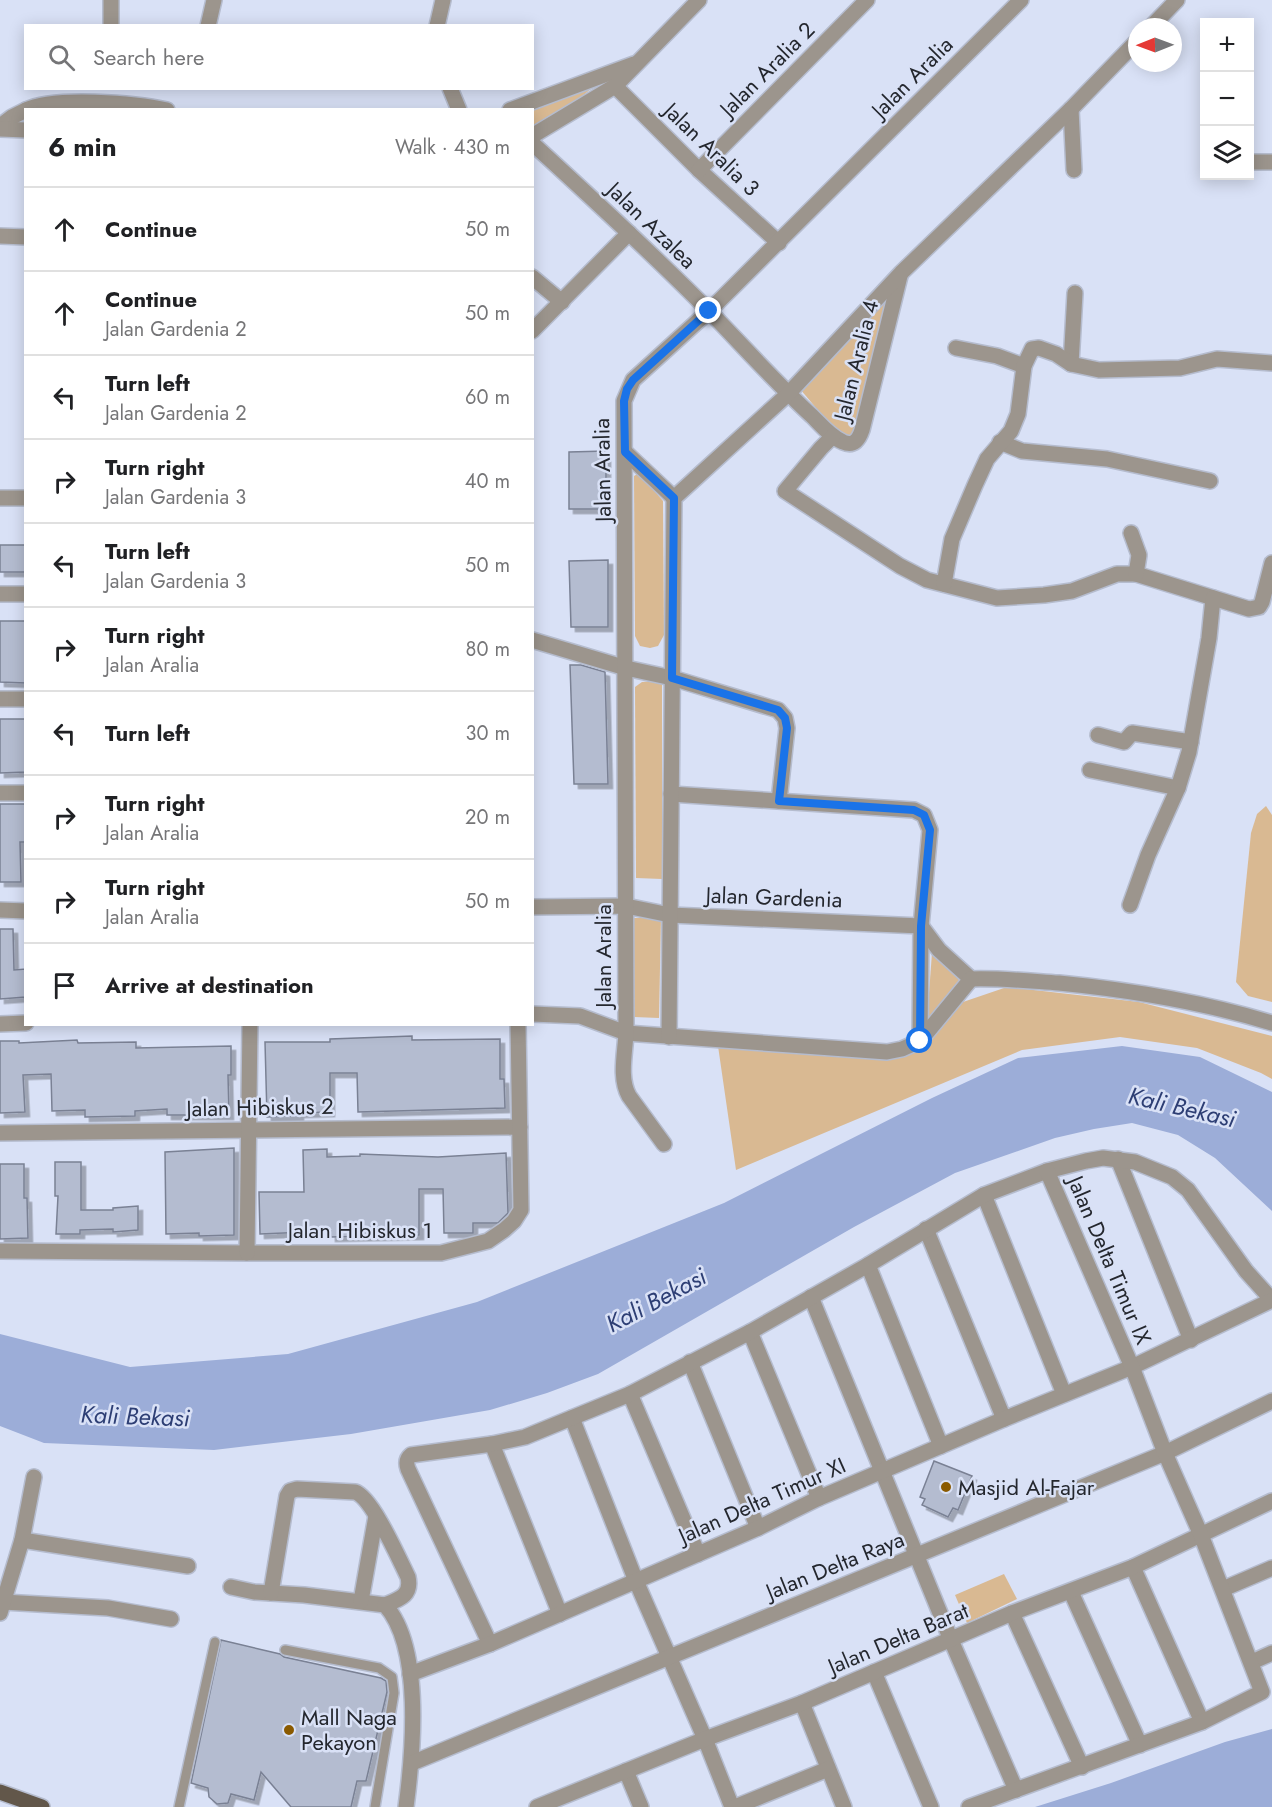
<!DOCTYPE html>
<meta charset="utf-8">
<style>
:root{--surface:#fff;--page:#f6f6f6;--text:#202124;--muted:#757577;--line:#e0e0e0}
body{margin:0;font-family:Jost,sans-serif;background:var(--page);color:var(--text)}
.controls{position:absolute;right:18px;top:18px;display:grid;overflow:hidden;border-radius:0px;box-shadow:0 3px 15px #0003}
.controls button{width:54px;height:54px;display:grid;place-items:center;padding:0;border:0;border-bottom:2px solid var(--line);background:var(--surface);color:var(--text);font:30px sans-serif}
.compass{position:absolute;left:1128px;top:18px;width:54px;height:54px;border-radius:50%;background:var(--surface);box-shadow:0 3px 15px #0003;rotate:269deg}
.stop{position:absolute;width:18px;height:18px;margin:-14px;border:4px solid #1a73e8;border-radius:50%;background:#fff}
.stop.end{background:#1a73e8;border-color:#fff;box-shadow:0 2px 6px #0008}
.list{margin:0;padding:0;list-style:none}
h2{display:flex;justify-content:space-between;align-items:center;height:78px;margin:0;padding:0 24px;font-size:26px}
h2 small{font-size:20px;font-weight:400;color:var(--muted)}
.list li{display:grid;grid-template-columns:39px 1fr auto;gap:18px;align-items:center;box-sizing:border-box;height:84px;padding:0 24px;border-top:2px solid var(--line)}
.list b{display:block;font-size:22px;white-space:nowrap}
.list p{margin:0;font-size:20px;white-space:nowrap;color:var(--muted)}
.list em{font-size:20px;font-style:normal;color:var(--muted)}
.icon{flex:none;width:33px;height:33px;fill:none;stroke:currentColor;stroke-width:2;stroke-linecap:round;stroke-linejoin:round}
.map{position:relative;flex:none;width:1272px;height:1807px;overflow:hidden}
.search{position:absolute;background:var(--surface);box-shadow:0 3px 15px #0003;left:24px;top:24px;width:510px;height:66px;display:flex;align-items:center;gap:15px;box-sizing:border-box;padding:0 21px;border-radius:0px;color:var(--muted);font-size:22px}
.panel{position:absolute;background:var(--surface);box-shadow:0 3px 15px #0003;left:24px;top:108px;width:510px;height:918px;border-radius:0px}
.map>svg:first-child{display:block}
.green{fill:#d9b992}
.water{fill:#9cadd8}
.building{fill:#b4bcd0;stroke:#7a8194;stroke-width:1.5;filter:url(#shadow)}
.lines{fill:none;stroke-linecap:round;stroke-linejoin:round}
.service-casing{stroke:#b5bcce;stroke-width:12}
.minor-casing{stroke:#b5bcce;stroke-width:18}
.primary-casing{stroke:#b5bcce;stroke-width:18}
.service{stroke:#9c958d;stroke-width:9}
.minor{stroke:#9c958d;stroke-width:15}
.primary{stroke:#62574a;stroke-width:15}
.route{stroke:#1a73e8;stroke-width:8}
.poi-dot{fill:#8a5a00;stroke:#d9e1f6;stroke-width:2}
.labels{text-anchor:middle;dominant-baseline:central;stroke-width:5;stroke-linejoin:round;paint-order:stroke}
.street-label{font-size:22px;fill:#24272e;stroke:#d9e1f6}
.poi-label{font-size:22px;fill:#24272e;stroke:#d9e1f6;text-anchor:start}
.water-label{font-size:24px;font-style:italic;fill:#2d3e74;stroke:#d9e1f6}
</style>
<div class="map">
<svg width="1272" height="1807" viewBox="0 0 1272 1807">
<defs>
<filter id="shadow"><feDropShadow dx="4.5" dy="4.5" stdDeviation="0" flood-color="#0004"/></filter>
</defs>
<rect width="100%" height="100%" fill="#d9e1f6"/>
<g class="green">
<polygon points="603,79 558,116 533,127 532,110"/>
<polygon points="889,294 857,435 850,438 839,435 800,389"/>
<polygon points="639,473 663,501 664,635 658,646 650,648 640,646 635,636 634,476"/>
<polygon points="655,681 662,684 662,879 636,878 635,687 642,682"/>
<polygon points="1266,806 1272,815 1272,1002 1248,996 1236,982 1251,833 1257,814"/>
<polygon points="634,918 661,918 659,1018 634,1017"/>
<polygon points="932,953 938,954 963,985 932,1020 927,1020"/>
<polygon points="1007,987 1139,1002 1272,1036 1272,1079 1261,1073 1197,1048 1120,1037 1022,1050 736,1170 718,1046 892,1055 929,1040 963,1002"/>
<polygon points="1004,1574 1017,1599 967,1623 955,1595"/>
</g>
<g class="water">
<polygon points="1122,1046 1200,1057 1272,1092 1272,1211 1215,1158 1178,1135 1132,1123 1094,1129 1055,1138 955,1173 854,1227 598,1374 547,1393 490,1410 351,1434 214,1450 44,1443 0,1426 0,1334 130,1367 288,1354 477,1302 724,1203 932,1098 1018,1058"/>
<polygon points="1272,1729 1272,1807 1035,1807 1111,1783 1225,1742"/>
</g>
<g class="building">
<polygon points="606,451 606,509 569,509 569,452"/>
<rect x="0" y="545" width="26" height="27"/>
<polygon points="608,560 608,627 571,627 569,561"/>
<polygon points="0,621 26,621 26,683 0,682"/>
<polygon points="570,665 581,665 605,672 608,784 574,784"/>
<polygon points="0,719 26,719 26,772 0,773"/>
<polygon points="0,804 26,804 26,842 20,842 21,882 0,882"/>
<polygon points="0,929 13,929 14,970 26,969 26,997 0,999"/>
<polygon points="412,1036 412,1040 500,1039 500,1079 504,1079 505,1108 358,1112 357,1073 330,1073 330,1112 299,1113 299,1116 267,1117 265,1042 330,1042 330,1039"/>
<polygon points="77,1040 78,1043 136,1042 136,1048 231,1046 231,1075 228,1075 229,1115 167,1115 167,1109 135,1111 135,1116 85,1117 85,1110 52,1111 51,1074 23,1075 25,1112 0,1113 0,1041 19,1041 19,1043"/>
<polygon points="234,1148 234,1235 199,1236 199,1233 166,1234 165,1152"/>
<polygon points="327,1149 327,1157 360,1156 360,1154 438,1157 506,1153 508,1213 498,1223 473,1223 473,1233 444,1233 443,1189 419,1189 419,1235 331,1237 331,1231 260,1234 259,1192 304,1192 303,1150"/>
<polygon points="55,1162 81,1162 81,1210 113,1210 113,1208 138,1206 138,1230 113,1232 113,1229 80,1230 80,1234 56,1234 58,1196 55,1196"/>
<polygon points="0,1164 24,1164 24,1198 27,1198 28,1238 0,1239"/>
<polygon points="934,1461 972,1476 958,1510 953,1508 948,1517 922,1505 925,1499 920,1497"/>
<polygon points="221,1640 280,1654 284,1657 381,1678 386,1681 387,1692 366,1781 357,1781 351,1807 291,1807 261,1772 254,1800 231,1794 228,1803 217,1804 209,1797 208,1788 191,1783"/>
</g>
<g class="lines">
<g class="service-casing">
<g id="service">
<polyline points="285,1650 379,1668 392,1677 394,1693 375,1807"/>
<polyline points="179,1807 215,1642"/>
</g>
</g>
<g class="minor-casing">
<g id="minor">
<polyline points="111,0 111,26"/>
<polyline points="208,26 214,0"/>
<polyline points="437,26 443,0"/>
<polyline points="1151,27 1177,0"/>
<polyline points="615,86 699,170 779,243"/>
<polyline points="450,88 459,110"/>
<polyline points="1071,109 1074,170"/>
<path d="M26 110C54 96 136 103 167 110"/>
<polyline points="510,110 634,64"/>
<polyline points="0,126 12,117 26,110"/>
<polyline points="0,129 26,130"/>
<polyline points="532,136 615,86 699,0"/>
<path d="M532 143C592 198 653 254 710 312 744 347 776 383 812 416 821 425 831 437 843 442 854 447 859 439 862 430L900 276"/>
<polyline points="1250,162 1272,162"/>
<polyline points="699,170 867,0"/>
<polyline points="0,236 26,237"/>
<polyline points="532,277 562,302"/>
<polyline points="532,331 629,233"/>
<polyline points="956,348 997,356 1024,366"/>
<polyline points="1071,364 1075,293"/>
<polyline points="833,436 821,448 785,491 900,566 927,580 997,598 1044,595 1072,591 1117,574 1136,574 1249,609 1259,607 1262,602 1272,563"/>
<polyline points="1000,442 1022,451 1107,459 1210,481"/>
<polyline points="625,452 674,498"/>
<polyline points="0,498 26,498"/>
<polyline points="1131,533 1139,555 1136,574"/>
<polyline points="944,584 952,539 975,485 987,459 1011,431 1018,414 1024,366 1032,349 1039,348 1056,354 1071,364 1099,370 1180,368 1217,359 1272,363"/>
<polyline points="0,594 26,594"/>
<polyline points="532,640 626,668 672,678 778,710 785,718 787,728 779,801"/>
<polyline points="0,699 26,699"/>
<polyline points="1098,735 1124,742 1132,733 1191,742"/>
<polyline points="1090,770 1178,788"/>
<polyline points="0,793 26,793"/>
<polyline points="1130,905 1148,855 1178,788 1189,752 1209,638 1213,598"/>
<polyline points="532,907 626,906 670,915 921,926"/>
<polyline points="0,910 26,911"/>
<path d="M921 926 939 950 971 979C1001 978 1029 981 1059 983 1130 990 1203 1002 1272 1023"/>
<polyline points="532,1014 580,1016 626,1033 887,1052 902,1049 920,1041 921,926 930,830 924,815 914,810 671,794"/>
<polyline points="0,1024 26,1023"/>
<polyline points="669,1037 674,498 788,394 901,273 1071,109 1137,41"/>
<polyline points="920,1041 971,979"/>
<polyline points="0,1133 520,1127"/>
<path d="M664 1144 629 1096C619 1078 625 1054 626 1033L624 401 633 380 709 311 1021 0"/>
<polyline points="1118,1159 1191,1340"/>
<polyline points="984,1195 1064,1394"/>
<polyline points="926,1229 1004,1419"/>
<polyline points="0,1251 247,1253 441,1253 488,1241 504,1230 514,1221 521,1210 518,1024"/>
<polyline points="247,1253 250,1024"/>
<polyline points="868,1265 941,1446"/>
<polyline points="811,1297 951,1640 1016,1790"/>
<polyline points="750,1332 819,1498"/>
<polyline points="690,1362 758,1528"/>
<polyline points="630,1394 698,1554"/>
<polyline points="572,1418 636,1581 705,1739 732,1807"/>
<polyline points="492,1444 560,1614"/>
<polyline points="22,1540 188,1566"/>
<polyline points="1133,1567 1202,1722"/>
<path d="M231 1587 254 1592 304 1595 385 1605C423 1647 413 1754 406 1807"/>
<polyline points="1223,1589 1272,1568"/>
<polyline points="1071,1592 1140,1745"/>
<path d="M271 1593 287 1496 290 1491 297 1489 355 1492C372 1497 399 1559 408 1577 412 1595 400 1599 385 1605"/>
<polyline points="361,1601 376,1516"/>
<polyline points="3,1602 108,1608 171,1619"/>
<polyline points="0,1613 22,1540 34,1477"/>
<polyline points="1012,1613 1082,1767"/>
<path d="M490 1644 408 1469C406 1463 406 1459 411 1455L492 1444 525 1437 630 1394 750 1332 868 1265 984 1195 1047 1171 1086 1161 1103 1158 1135 1162 1172 1177 1188 1190 1246 1271 1272 1300"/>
<polyline points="1252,1662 1272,1653"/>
<polyline points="874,1672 931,1807"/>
<polyline points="410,1674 490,1644 758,1528 819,1498 1004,1419 1132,1367 1272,1300"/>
<polyline points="802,1703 844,1807"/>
<polyline points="412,1763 1165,1453 1272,1401"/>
<polyline points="626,1771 641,1807"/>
<polyline points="537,1807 705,1739 802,1703 1012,1613 1133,1567 1272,1501"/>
<polyline points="735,1807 828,1769"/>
<polyline points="969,1807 1202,1722 1262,1692 1201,1535 1165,1453 1132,1367 1047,1171"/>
</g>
</g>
<g class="primary-casing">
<polyline id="primary" points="0,1792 42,1807"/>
</g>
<use href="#service" class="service"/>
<use href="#minor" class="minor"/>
<use href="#primary" class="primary"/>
</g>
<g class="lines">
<polyline class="route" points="709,311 633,380 627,389 624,401 625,452 674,498 672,678 778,710 785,718 787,728 779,801 914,810 924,815 930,830 921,926 920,1041"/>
</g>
<g class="poi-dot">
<circle cx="946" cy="1487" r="6"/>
<circle cx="289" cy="1730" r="6"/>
</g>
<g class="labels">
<g class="street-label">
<text transform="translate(767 69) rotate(-45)">Jalan Aralia 2</text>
<text transform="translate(912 77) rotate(-45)">Jalan Aralia</text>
<text transform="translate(712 149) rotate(44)">Jalan Aralia 3</text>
<text transform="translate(652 225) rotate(44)">Jalan Azalea</text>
<text transform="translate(856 360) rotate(-76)">Jalan Aralia 4</text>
<text transform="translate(602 470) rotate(-91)">Jalan Aralia</text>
<text transform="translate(774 897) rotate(2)">Jalan Gardenia</text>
<text transform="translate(603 956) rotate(-90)">Jalan Aralia</text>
<text transform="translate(260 1107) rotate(-1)">Jalan Hibiskus 2</text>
<text x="360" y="1230">Jalan Hibiskus 1</text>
<text transform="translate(1110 1260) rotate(67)">Jalan Delta Timur IX</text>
<text transform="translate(762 1500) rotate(-24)">Jalan Delta Timur XI</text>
<text transform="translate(835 1565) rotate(-22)">Jalan Delta Raya</text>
<text transform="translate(898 1638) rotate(-23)">Jalan Delta Barat</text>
</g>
<g class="poi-label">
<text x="958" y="1487">Masjid Al-Fajar</text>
<text x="301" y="1717">Mall Naga<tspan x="301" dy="25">Pekayon</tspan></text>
</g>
<g class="water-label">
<text transform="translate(1182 1107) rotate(13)">Kali Bekasi</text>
<text transform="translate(656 1300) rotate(-28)">Kali Bekasi</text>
<text transform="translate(135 1416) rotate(2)">Kali Bekasi</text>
</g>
</g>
</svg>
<div class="controls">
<button>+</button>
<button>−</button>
<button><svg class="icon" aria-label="layers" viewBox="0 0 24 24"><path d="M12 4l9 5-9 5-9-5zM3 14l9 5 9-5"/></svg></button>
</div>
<svg class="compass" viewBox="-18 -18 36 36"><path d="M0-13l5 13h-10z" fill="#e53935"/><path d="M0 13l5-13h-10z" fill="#757577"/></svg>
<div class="stop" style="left:920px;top:1041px"></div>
<div class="stop end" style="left:709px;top:311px"></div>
<div class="search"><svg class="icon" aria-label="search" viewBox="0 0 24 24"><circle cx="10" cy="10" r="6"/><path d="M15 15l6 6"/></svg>Search here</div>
<section class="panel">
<h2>6 min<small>Walk · 430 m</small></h2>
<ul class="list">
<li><svg class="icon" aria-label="ahead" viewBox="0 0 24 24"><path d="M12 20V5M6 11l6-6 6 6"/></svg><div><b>Continue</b></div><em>50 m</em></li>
<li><svg class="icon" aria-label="ahead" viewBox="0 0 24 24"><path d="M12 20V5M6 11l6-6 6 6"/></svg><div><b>Continue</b><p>Jalan Gardenia 2</p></div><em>50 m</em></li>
<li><svg class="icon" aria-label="left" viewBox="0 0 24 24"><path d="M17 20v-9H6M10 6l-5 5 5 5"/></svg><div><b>Turn left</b><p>Jalan Gardenia 2</p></div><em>60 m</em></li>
<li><svg class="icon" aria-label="right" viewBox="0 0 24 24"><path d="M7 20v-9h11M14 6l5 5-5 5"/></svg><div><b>Turn right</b><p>Jalan Gardenia 3</p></div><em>40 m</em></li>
<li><svg class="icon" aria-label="left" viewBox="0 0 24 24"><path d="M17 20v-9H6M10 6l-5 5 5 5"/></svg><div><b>Turn left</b><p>Jalan Gardenia 3</p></div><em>50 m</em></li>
<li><svg class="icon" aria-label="right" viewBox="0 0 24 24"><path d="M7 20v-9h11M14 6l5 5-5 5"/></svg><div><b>Turn right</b><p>Jalan Aralia</p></div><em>80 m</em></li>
<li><svg class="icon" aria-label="left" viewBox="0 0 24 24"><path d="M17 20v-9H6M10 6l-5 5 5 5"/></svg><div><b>Turn left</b></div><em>30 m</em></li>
<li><svg class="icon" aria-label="right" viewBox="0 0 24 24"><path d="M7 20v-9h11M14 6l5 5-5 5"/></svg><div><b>Turn right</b><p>Jalan Aralia</p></div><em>20 m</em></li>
<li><svg class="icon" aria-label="right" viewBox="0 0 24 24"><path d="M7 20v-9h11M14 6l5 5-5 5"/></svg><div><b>Turn right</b><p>Jalan Aralia</p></div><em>50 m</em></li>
<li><svg class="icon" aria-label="arrive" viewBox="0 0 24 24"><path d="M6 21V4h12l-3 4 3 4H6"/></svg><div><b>Arrive at destination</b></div></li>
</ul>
</section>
</div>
